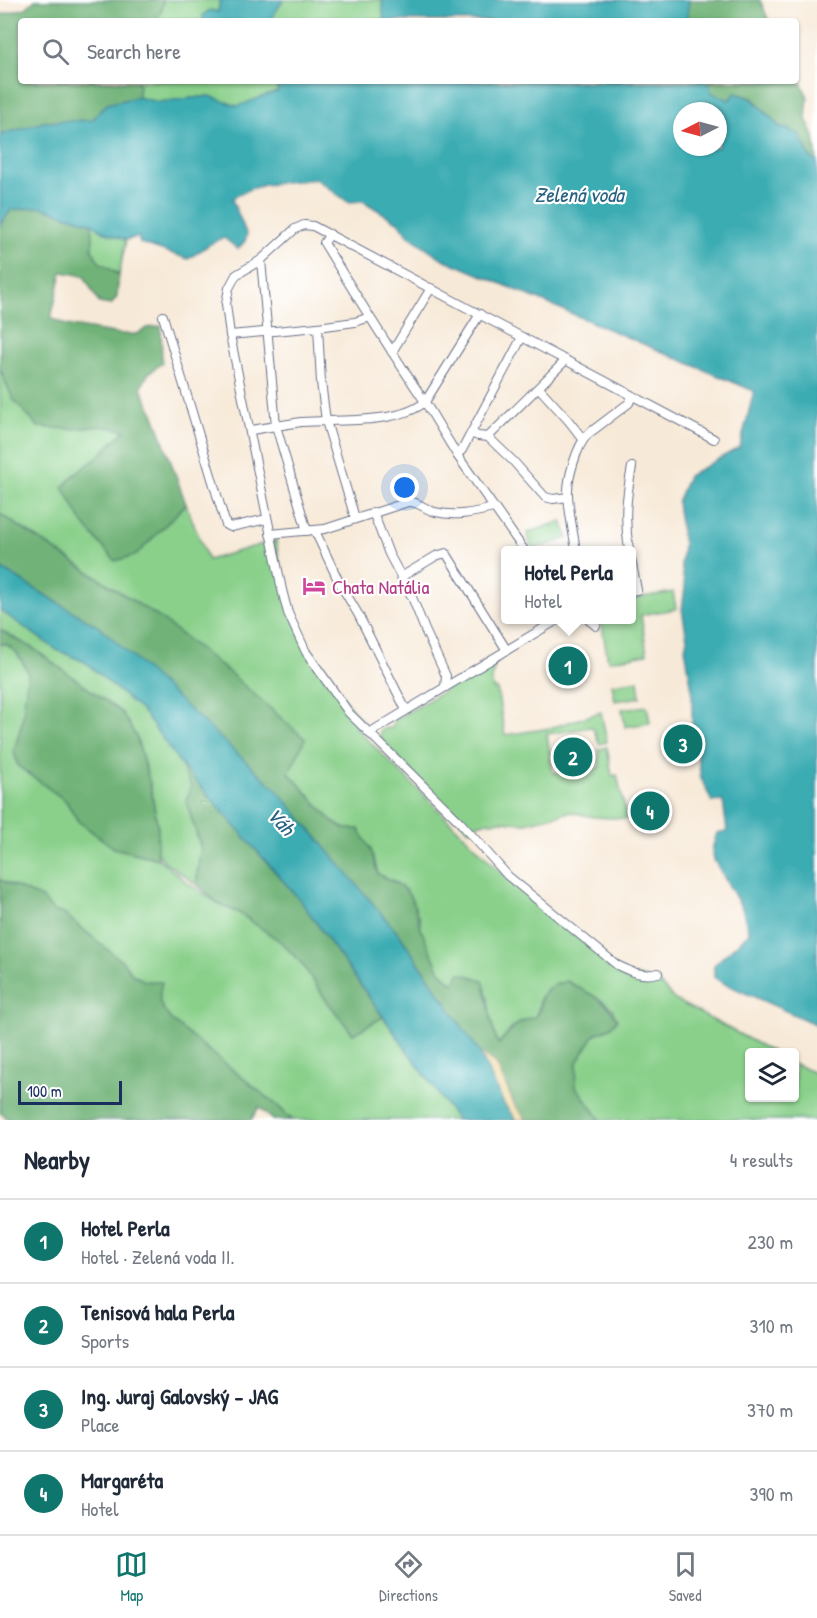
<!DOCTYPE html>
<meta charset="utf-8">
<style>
:root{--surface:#fff;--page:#f2f2f3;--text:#1f2937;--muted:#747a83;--line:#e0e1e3;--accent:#0f766e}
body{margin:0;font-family:"Patrick Hand",sans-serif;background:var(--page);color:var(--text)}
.controls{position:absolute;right:18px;bottom:18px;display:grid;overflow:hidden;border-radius:6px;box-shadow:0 2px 4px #0004}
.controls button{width:54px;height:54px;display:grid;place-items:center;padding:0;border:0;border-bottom:2px solid var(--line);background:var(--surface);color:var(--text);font:30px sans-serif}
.compass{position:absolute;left:673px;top:102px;width:54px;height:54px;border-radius:50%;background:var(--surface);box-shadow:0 2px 4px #0004;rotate:264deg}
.scale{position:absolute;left:18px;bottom:15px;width:104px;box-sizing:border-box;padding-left:6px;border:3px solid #1b2f5e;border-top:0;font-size:16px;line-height:21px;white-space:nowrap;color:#1b2f5e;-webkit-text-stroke:4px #fff;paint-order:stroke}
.you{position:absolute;left:405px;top:488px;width:21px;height:21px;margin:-15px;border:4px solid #fff;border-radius:50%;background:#1a73e8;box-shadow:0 0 0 9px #1a73e833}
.badge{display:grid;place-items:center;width:39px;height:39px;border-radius:50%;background:var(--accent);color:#fff;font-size:20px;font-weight:700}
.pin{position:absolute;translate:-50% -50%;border:3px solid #fff;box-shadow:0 2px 6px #0006}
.popup{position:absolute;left:501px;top:546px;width:135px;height:78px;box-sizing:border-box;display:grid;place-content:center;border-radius:6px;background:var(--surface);filter:drop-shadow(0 2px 4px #0005);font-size:20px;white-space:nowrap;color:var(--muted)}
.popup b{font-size:22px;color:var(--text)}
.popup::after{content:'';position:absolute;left:50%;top:100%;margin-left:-12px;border:12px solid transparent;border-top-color:var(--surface)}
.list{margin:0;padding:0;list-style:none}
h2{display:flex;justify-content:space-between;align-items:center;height:78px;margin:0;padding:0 24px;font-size:26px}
h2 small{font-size:20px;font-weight:400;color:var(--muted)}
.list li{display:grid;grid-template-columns:39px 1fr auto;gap:18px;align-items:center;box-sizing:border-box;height:84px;padding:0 24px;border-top:2px solid var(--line)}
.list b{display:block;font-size:22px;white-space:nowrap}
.list p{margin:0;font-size:20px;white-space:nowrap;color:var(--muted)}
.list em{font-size:20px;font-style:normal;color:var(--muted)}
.icon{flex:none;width:33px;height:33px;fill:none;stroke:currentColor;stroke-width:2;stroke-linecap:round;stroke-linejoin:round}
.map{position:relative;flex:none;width:817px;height:1120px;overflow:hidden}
.search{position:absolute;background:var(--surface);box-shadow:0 2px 4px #0004;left:18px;right:18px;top:18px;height:66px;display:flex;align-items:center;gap:15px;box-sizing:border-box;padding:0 21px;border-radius:6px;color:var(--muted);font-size:22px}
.sheet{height:414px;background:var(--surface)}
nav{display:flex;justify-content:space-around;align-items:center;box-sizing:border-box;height:84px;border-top:2px solid var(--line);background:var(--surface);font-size:16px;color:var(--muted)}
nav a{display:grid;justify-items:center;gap:3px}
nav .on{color:var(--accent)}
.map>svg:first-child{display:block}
.green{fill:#8ad08b;stroke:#528074;stroke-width:1.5}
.forest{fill:#6fb277;stroke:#45706a;stroke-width:1.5}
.sand{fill:#eeda9e;stroke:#84847e;stroke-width:1.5}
.water{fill:#3aacb2;stroke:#2a6e88;stroke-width:1.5;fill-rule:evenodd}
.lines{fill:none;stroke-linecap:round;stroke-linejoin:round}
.minor-casing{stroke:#687088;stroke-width:10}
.minor{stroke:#fff;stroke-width:8}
.labels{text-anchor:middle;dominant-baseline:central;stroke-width:4.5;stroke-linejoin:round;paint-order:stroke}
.hotel-label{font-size:20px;fill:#b23c85;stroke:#fff;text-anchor:start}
.water-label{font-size:21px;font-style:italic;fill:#276180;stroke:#fff}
</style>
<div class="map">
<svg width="817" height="1120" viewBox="0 0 817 1120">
<rect width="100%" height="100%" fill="#fff"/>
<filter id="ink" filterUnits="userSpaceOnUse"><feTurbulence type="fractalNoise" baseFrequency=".0167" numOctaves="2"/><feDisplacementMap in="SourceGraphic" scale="12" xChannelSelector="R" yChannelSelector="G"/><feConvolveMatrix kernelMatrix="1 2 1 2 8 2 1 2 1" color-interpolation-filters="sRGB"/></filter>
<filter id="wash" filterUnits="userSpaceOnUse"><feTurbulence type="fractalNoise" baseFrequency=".008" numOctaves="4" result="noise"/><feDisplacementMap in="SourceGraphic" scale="24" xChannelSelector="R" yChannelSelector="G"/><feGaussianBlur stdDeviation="1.35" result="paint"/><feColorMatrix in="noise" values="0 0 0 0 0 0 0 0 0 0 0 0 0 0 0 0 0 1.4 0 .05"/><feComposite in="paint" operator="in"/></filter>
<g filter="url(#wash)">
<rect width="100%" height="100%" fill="#f7e9d7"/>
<g class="green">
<polygon points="163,0 220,0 218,12 210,10 203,15 203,21 156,21 162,9"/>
<polygon points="283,0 382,0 384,21 270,21"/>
<path d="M137 81H276L278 92C264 95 251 102 237 107L210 96 159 102 137 97 139 87Z"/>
<polygon points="91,223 107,233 126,240 119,275 99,262 91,249 93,238"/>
<path d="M0 369 13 399 70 429 102 426 126 430 97 458 72 477 136 555 186 504 208 560 276 540 282 577 300 635 331 682 369 730 355 727 492 863 537 905 594 951 624 973 657 981 675 1000 773 1052H750V1098H794L795 1064 817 1074V1120H601L576 1087 577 1062 595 1034 610 1028 613 1009 603 1001 567 981C558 984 545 987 541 997 538 1005 540 1009 535 1017 517 1020 509 1031 498 1044L489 1017 488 996 454 984 439 970 421 930 420 918 396 882 378 874 371 850 346 829 333 822 289 773 231 674 160 618 0 514Z"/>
<polygon points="562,521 568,538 532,550 527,533"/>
<polygon points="673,592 676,609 641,615 647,654 608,661 601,620 631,620 631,599"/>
<polygon points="0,610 57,650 85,662 144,713 180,763 191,786 186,801 201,848 197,874 197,885 164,861 157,851 158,828 150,784 136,736 122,713 34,649 0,630"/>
<polygon points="0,644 6,644 17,653 28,672 22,723 14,751 18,766 66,801 78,821 114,848 159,859 188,883 219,904 239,913 281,942 302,964 326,1000 353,1034 383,1017 457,1120 292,1120 279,1107 171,1020 159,1003 156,982 145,981 133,975 123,962 64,914 53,911 41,898 0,880"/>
<path d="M494 661C495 674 490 676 493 689H497L505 735 550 728 601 712 607 742 599 744 594 730 591 727 547 734 553 773 599 768V749L607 747 612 776 617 775 627 819 594 817 570 812 526 823 501 821 480 823 469 830 388 748 379 736 381 729 392 728 393 721Z"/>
<polygon points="638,680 640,697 615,701 612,684"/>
<polygon points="647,706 650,723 625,727 622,709"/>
</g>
<g class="forest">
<polygon points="35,0 163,0 162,9 156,21 21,21 21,81 137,81 139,87 137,97 107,104 92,120 44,122 0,135 0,15 26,8"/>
<polygon points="689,0 760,0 769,21 686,21"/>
<polygon points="796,73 808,97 806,119 814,136 817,162 810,157 799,134 779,126 752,98 736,93 729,100 711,93 708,81 796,81"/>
<polygon points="41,207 91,223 93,238 92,250 99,262 119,275 117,297 111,305 99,303 84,276 62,272 51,318 66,325 120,334 137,334 147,328 161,326 162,363 148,374 141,388 156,420 186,504 136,555 115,561 83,524 63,487 72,477 97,458 125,430 102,426 70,429 38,427 13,399 0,369 0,225 11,210"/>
<path d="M0 514 160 618 231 674 305 739 289 773 333 822 346 829H359L371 850 378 874C412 889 412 895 421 929 421 931 439 969 440 971 444 976 449 980 454 984L460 973 483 980C490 1001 489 1023 498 1044 510 1032 517 1020 535 1017L540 1008 542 996 552 986 567 981C586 993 609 1000 617 1020L610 1028 595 1034 577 1062 576 1087 601 1120H527L514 1104 496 1063 480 1053 401 937 102 629 0 568Z"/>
<polygon points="0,630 34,649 122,713 136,736 150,784 158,828 157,851 159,859 114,848 78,821 66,801 18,766 14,751 22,723 28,672 17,653 6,644 0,644"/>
<polygon points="180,763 300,900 383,1017 353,1034 326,1000 302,964 281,942 239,913 219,904 197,885 197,874 201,848 186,801 191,786"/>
<path d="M0 880 42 898 53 911 64 914 123 962 133 975 145 981 162 982C157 1002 159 1004 171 1020L279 1107 292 1120H273L259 1107 251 1120H10L0 1113Z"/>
</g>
<polygon class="sand" points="480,1053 496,1063 514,1104 527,1120 516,1120 504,1104"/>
<g class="water">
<polygon points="220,0 283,0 270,21 203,21 203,15 210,10 218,12"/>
<polygon points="382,0 689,0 686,21 384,21"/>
<path d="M276 81H708L712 93 729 100 736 93 751 98 779 126 799 134 810 157 817 162V1025L721 982 714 977V965L749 933 742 908 714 860 712 849 717 833 727 831 723 801 712 802 701 778 692 722V690L685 648 687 639 682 609 685 588 681 564 683 544 677 502 688 476 740 447 754 391 443 259 409 236 399 223 363 201 348 202 316 179C289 182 253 182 232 199L247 235 245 241 238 249 224 238C210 241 201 252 188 259L140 243 138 237 126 240 107 233 91 223 41 207 11 210 0 225V135L44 122 92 120 107 104 137 97 159 102 210 96 237 106C251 102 264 95 278 92ZM682 111H718V147H682Z"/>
<polygon points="0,568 102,629 277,790 401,937 480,1053 504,1104 516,1120 457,1120 300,900 180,763 144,713 85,662 57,650 0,610"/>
</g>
</g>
<g filter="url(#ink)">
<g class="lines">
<g class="minor-casing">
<g id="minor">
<path d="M330 234 324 243C357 297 390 350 425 402 402 421 355 420 326 421L321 382 318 327 355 322 370 317"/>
<polyline points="480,314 425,402 457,455 524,550"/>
<polyline points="163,316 226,525 231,527 267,519"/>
<polyline points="230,335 318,327"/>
<polyline points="392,352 431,288"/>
<polyline points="539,388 568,420 583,439"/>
<polyline points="251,430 276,426 261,260"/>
<polyline points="471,433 478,436 488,437 566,360"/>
<polyline points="488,437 514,462 545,497 553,499 568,497"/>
<polyline points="457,455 462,450 471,433 522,337"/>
<polyline points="373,512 389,554 412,597 425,630 446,676 445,687"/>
<polyline points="307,531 276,426 301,422 326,421 355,518"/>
<polyline points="315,531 339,582 358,614 406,710"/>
<path d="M270 534 325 529 408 502C418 501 424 509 435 512 455 517 473 513 493 508"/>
<path d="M576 550C573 532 569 513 568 495 567 479 577 445 588 434L629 403 632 396"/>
<path d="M629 550C624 519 626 498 632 467"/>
<polyline points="631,559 637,590 631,591"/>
<polyline points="401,577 436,556 446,553 506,649"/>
<polyline points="589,620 596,626"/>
<polyline points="369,733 557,620"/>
<path d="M658 973C642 977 631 972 617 965L508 876 459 821 349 713 306 652 288 613 282 590 230 335 226 304 229 288 236 275 261 260 295 229 304 225 313 226 714 439"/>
</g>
</g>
<use href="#minor" class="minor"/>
</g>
</g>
<defs>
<g id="hotel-bare" transform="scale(1.8)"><path d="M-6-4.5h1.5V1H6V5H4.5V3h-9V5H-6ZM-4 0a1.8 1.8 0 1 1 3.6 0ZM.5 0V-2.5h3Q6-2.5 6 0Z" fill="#d1479c" stroke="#fff" stroke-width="2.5" paint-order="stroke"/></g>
</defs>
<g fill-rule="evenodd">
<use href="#hotel-bare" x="314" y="586"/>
</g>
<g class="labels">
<g class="hotel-label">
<text x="332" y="586">Chata Natália</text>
</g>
<g class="water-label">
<text x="579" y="194">Zelená voda</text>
<text transform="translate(281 821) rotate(47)">Váh</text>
</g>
</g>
</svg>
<div class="controls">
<button><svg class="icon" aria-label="layers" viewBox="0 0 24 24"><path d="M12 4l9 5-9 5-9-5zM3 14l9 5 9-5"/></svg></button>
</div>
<svg class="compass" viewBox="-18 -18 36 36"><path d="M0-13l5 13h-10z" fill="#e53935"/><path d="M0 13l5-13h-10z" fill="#747a83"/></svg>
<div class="scale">100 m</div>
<div class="you"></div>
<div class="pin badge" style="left:568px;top:666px">1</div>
<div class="popup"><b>Hotel Perla</b>Hotel</div>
<div class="pin badge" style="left:573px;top:757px">2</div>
<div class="pin badge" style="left:683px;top:744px">3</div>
<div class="pin badge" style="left:650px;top:811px">4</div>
<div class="search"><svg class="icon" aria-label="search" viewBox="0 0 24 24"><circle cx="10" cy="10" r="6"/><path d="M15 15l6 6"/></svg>Search here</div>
</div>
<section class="sheet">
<h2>Nearby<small>4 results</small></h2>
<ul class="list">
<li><span class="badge">1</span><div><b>Hotel Perla</b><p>Hotel · Zelená voda II.</p></div><em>230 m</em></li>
<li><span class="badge">2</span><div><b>Tenisová hala Perla</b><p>Sports</p></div><em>310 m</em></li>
<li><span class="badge">3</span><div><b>Ing. Juraj Galovský - JAG</b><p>Place</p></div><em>370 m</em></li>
<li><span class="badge">4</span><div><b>Margaréta</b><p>Hotel</p></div><em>390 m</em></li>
</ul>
</section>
<nav>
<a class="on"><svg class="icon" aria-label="map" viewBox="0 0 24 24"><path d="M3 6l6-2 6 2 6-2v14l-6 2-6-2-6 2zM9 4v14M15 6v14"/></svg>Map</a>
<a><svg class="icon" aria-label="directions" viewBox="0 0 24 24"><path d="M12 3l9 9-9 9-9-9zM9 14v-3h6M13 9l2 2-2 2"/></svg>Directions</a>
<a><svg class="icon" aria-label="saved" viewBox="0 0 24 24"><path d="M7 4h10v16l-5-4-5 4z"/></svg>Saved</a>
</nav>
